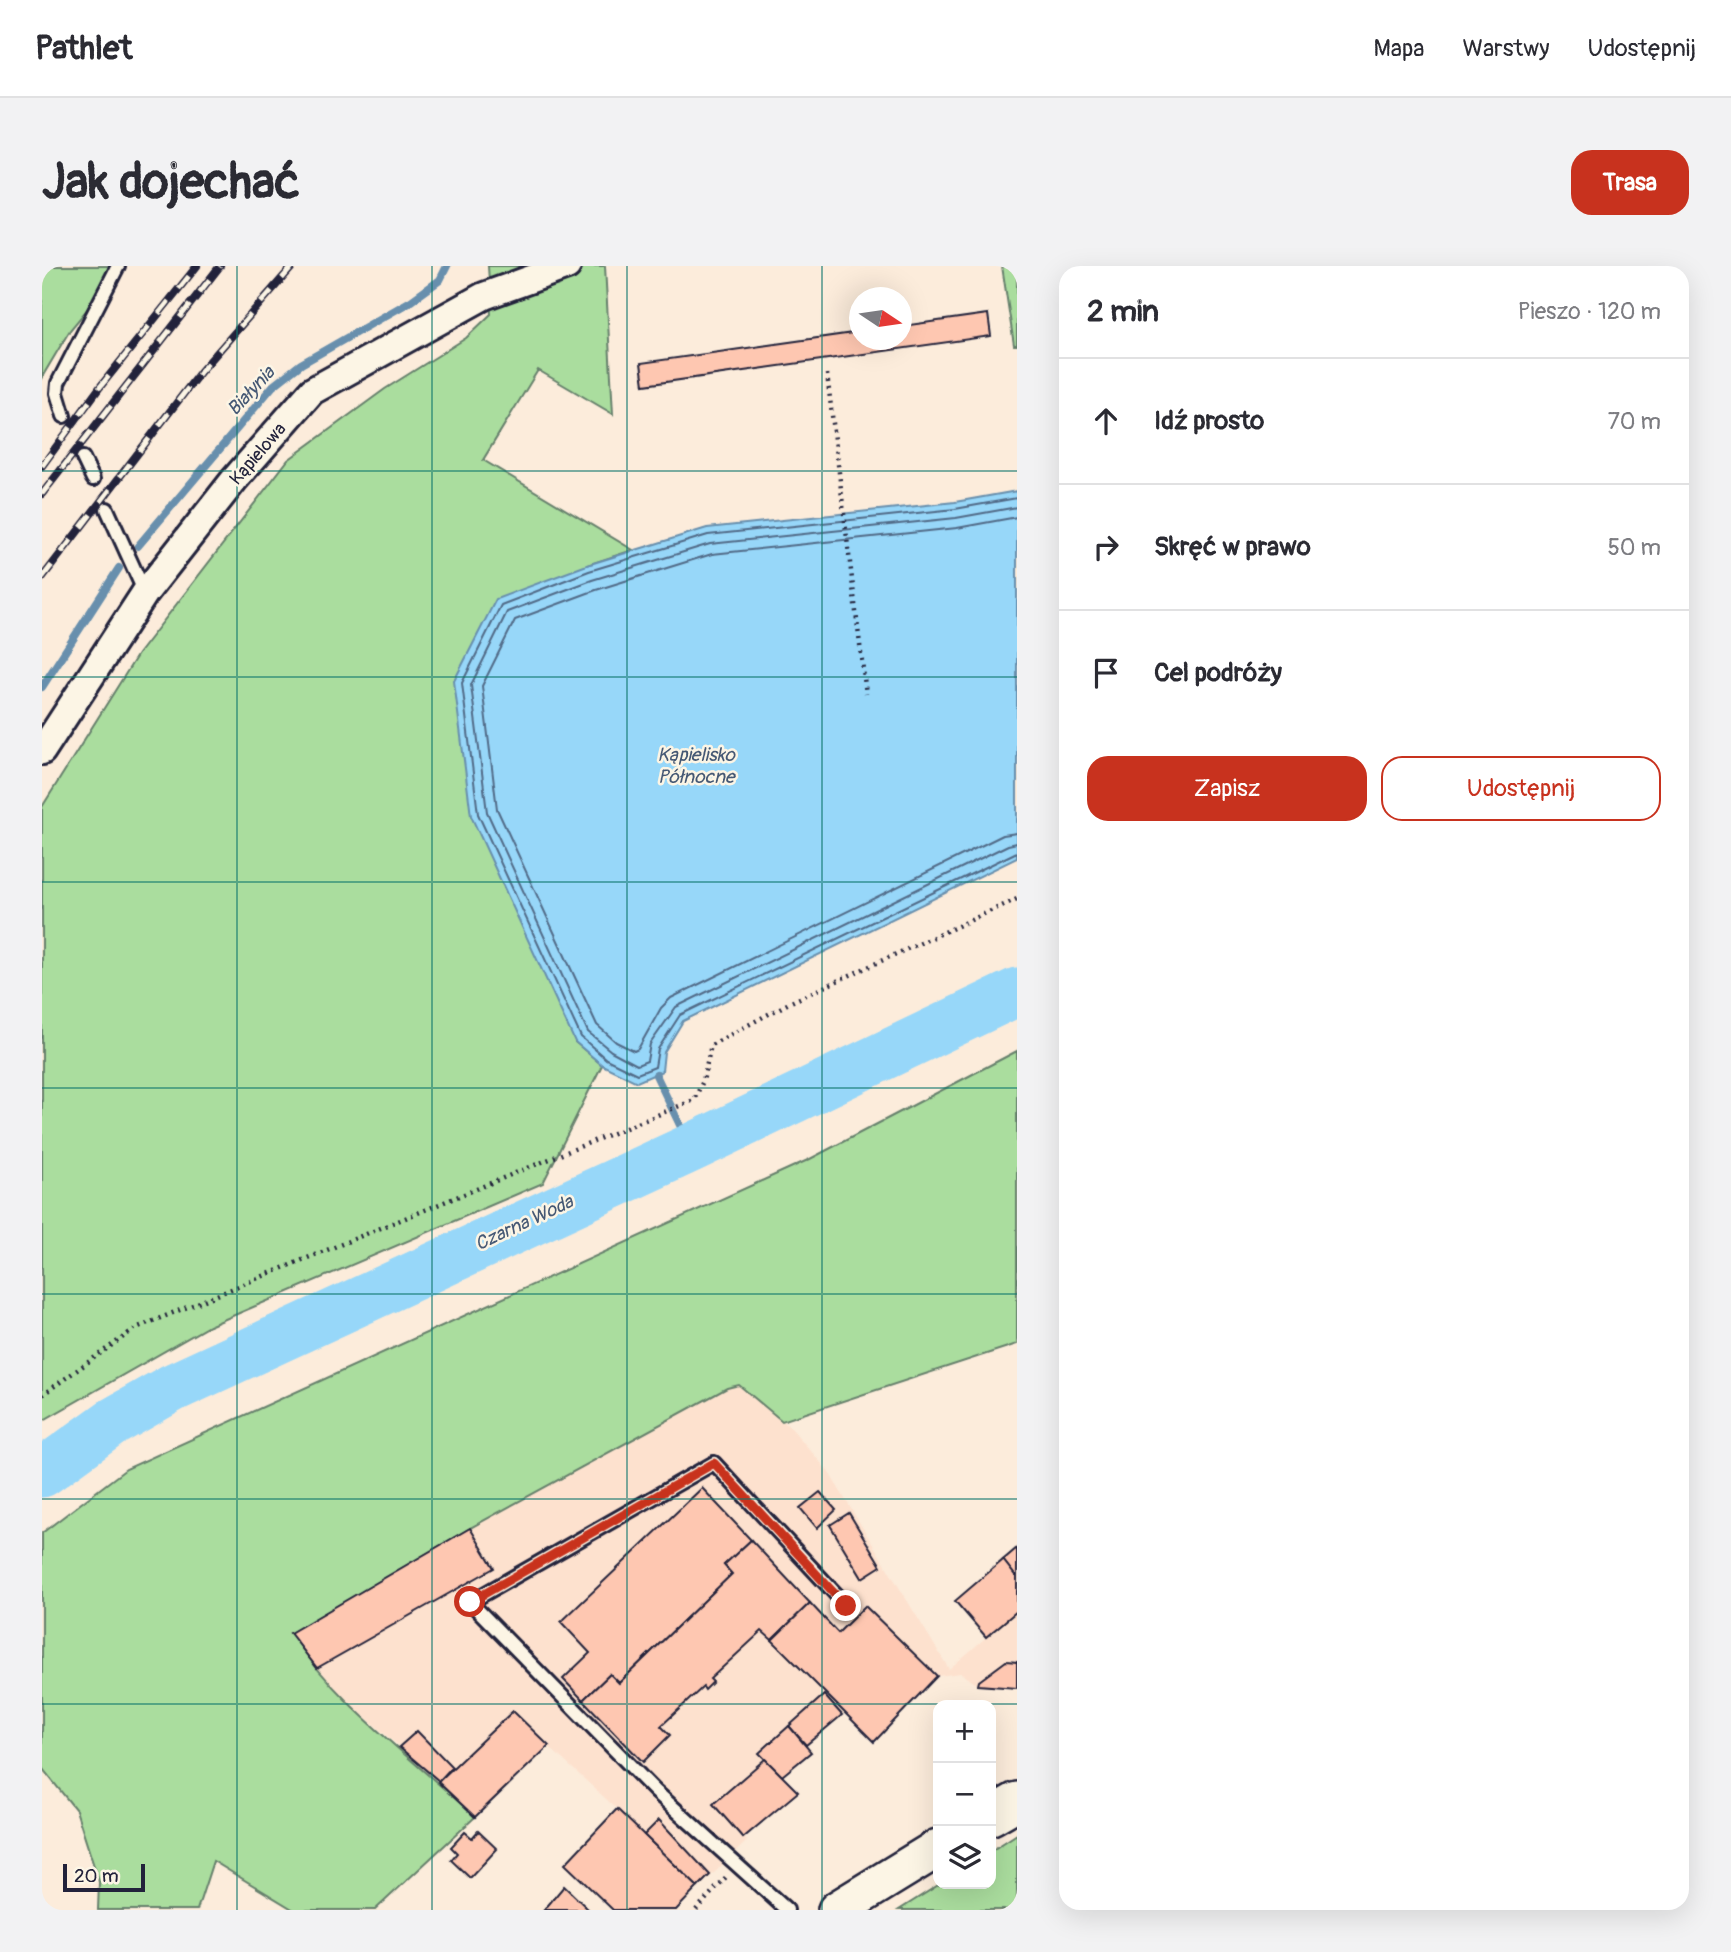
<!DOCTYPE html>
<html lang="pl">
<meta charset="utf-8">
<style>
:root{--surface:#fff;--page:#f2f2f3;--text:#2b2b33;--muted:#7c7c81;--line:#e1e1e2;--accent:#c8321e}
body{margin:0;font-family:Pangolin,sans-serif;background:var(--page);color:var(--text)}
.controls{position:absolute;right:21px;bottom:21px;display:grid;overflow:hidden;border-radius:14px;box-shadow:0 7px 28px #0002}
.controls button{width:63px;height:63px;display:grid;place-items:center;padding:0;border:0;border-bottom:2px solid var(--line);background:var(--surface);color:var(--text);font:35px sans-serif}
.compass{position:absolute;left:807px;top:21px;width:63px;height:63px;border-radius:50%;background:var(--surface);box-shadow:0 7px 28px #0002;rotate:103deg}
.scale{position:absolute;left:21px;bottom:18px;width:82px;box-sizing:border-box;padding-left:7px;border:4px solid #22223b;border-top:0;font-size:19px;line-height:24px;white-space:nowrap;color:#22223b;-webkit-text-stroke:5px #fcf5e5;paint-order:stroke}
.stop{position:absolute;width:21px;height:21px;margin:-16px;border:5px solid #c8321e;border-radius:50%;background:#fff}
.stop.end{background:#c8321e;border-color:#fff;box-shadow:0 2px 7px #0008}
.list{margin:0;padding:0;list-style:none}
h2{display:flex;justify-content:space-between;align-items:center;height:91px;margin:0;padding:0 28px;font-size:30px}
h2 small{font-size:23px;font-weight:400;color:var(--muted)}
.list li{display:grid;grid-template-columns:46px 1fr auto;gap:21px;align-items:center;box-sizing:border-box;height:126px;padding:0 28px;border-top:2px solid var(--line)}
.list b{display:block;font-size:26px;white-space:nowrap}
.list em{font-size:23px;font-style:normal;color:var(--muted)}
.actions{display:flex;gap:14px;padding:21px 28px}
.actions a{flex:1;padding:16px 0;border:2px solid var(--accent);border-radius:21px;text-align:center;font-size:24px;color:var(--accent)}
.actions .main{background:var(--accent);color:#fff}
.icon{flex:none;width:38px;height:38px;fill:none;stroke:currentColor;stroke-width:2;stroke-linecap:round;stroke-linejoin:round}
.map{position:relative;flex:none;width:975px;height:1644px;overflow:hidden;border-radius:21px}
header{display:flex;align-items:center;gap:42px;box-sizing:border-box;height:98px;padding:0 35px;background:var(--surface);border-bottom:2px solid var(--line)}
header strong{font-size:33px}
nav{display:flex;gap:38px;margin-inline-start:auto;font-size:24px}
.intro{display:flex;align-items:center;justify-content:space-between;box-sizing:border-box;height:168px;padding:0 42px}
h1{margin:0;font-size:49px}
.button{padding:18px 32px;border-radius:21px;background:var(--accent);color:#fff;font-size:24px;font-weight:700}
main{display:flex;gap:42px;padding:0 42px}
aside{flex:1;background:var(--surface);border-radius:21px;box-shadow:0 7px 28px #0002}
.map>svg:first-child{display:block}
.built{fill:#fde1ce}
.green{fill:#aadd9e;stroke:#66806c;stroke-width:2}
.water{fill:#97d7f9;stroke:#688fad;stroke-width:2}
.lines{fill:none;stroke-linecap:round;stroke-linejoin:round}
.shore{stroke:#516a87;stroke-width:2}
.stream{stroke:#688fad;stroke-width:8}
.river{stroke:#97d7f9;stroke-width:49}
.building{fill:#fec7b1;stroke:#22223b;stroke-width:2}
.lane-casing{stroke:#22223b;stroke-width:18}
.street-casing{stroke:#22223b;stroke-width:32}
.secondary-casing{stroke:#22223b;stroke-width:42}
.path{stroke:#22223b;stroke-width:4.5;stroke-dasharray:2 5;stroke-linecap:butt}
.lane{stroke:#fcf5e5;stroke-width:12}
.street{stroke:#fcf5e5;stroke-width:26}
.secondary{stroke:#fcf5e5;stroke-width:37}
.rail-casing{stroke:#22223b;stroke-width:8}
.rail{stroke:#fcf5e5;stroke-width:5;stroke-dasharray:16;stroke-linecap:butt}
.route{stroke:#c8321e;stroke-width:9}
.grid{fill:none;stroke:#0f766e;stroke-width:2;stroke-opacity:0.55}
.labels{text-anchor:middle;dominant-baseline:central;stroke-width:5;stroke-linejoin:round;paint-order:stroke}
.street-label{font-size:18px;fill:#22223b;stroke:#fcf5e5}
.water-label{font-size:19px;font-style:italic;fill:#455874;stroke:#fcf5e5}
</style>
<header>
<strong>Pathlet</strong>
<nav><a>Mapa</a><a>Warstwy</a><a>Udostępnij</a></nav>
</header>
<div class="intro"><h1>Jak dojechać</h1><a class="button">Trasa</a></div>
<main>
<div class="map">
<svg width="975" height="1644" viewBox="0 0 975 1644">
<rect width="100%" height="100%" fill="#fcecdb"/>
<filter id="ink" filterUnits="userSpaceOnUse"><feTurbulence type="fractalNoise" baseFrequency=".0143" numOctaves="2"/><feDisplacementMap in="SourceGraphic" scale="14" xChannelSelector="R" yChannelSelector="G"/><feConvolveMatrix kernelMatrix="1 2 1 2 8 2 1 2 1" color-interpolation-filters="sRGB"/></filter>
<g filter="url(#ink)">
<polygon class="built" points="697,1119 750,1163 786,1205 907,1403 975,1345 975,1422 936,1419 919,1407 895,1410 832,1476 802,1447 764,1479 769,1486 741,1510 702,1571 705,1575 634,1644 571,1644 523,1598 575,1543 507,1481 433,1551 397,1515 293,1425 248,1367 428,1262 685,1122"/>
<g class="green">
<polygon points="0,0 81,0 28,64 0,111"/>
<polygon points="446,0 563,0 571,148 496,104 441,194 591,284 545,299 533,776 560,799 501,917 167,1060 0,1155 0,541 96,388 246,194 343,123 424,72 449,48"/>
<polygon points="960,0 975,0 975,79 972,79"/>
<path d="M975 785V1078L740 1155 697 1119 685 1122 428 1262 249 1367C296 1440 371 1492 433 1551L333 1644H252L171 1595 155 1644H56L57 1616 34 1544 0 1502V1267L84 1203 768 893Z"/>
<polygon points="975,1568 975,1644 857,1644 898,1618 949,1618 949,1585"/>
</g>
<polygon class="water" points="975,225 975,592 641,755 622,786 620,805 595,816 560,799 533,776 429,550 412,415 454,333 545,299 665,262 913,236"/>
<g class="lines">
<g class="shore">
<polyline points="975,232 913,243 666,269 547,305 459,339 420,417 436,548 539,771 564,793 595,808 613,801 616,783 638,749 975,586"/>
<polyline points="975,241 914,252 668,278 550,314 465,346 429,419 445,546 546,766 569,785 595,799 605,795 608,778 634,741 966,579 975,577"/>
<polyline points="975,251 915,262 670,288 554,324 473,354 440,420 455,543 555,759 574,776 592,785 596,783 619,742 629,732 961,569 975,567"/>
</g>
<g class="stream">
<polyline points="96,280 231,120 259,98 369,35 398,14 405,0"/>
<polyline points="0,421 77,302"/>
<polyline points="614,809 649,882"/>
</g>
<polyline class="river" points="0,1207 69,1157 130,1122 649,882 975,726"/>
</g>
<g class="building">
<polygon points="946,48 949,70 602,119 599,97 818,66 818,74 860,74 860,60"/>
<polygon points="660,1222 709,1274 682,1299 690,1308 577,1417 568,1408 541,1434 521,1413 548,1387 519,1356"/>
<polygon points="778,1226 794,1244 775,1262 758,1242"/>
<polygon points="807,1247 839,1300 820,1312 788,1259"/>
<polygon points="428,1262 452,1302 275,1402 248,1367"/>
<polygon points="709,1274 768,1337 730,1374 720,1365 668,1413 671,1416 663,1424 661,1421 619,1460 628,1469 601,1496 541,1434 568,1408 577,1417 690,1308 682,1299"/>
<polygon points="975,1282 975,1312 961,1294"/>
<polygon points="961,1294 975,1312 975,1345 944,1371 913,1335"/>
<polygon points="768,1337 796,1367 823,1340 895,1410 832,1476 730,1374"/>
<polygon points="964,1395 975,1396 975,1422 936,1419 937,1415"/>
<polygon points="782,1429 800,1449 764,1479 747,1460"/>
<polygon points="471,1445 507,1480 433,1551 396,1516"/>
<polygon points="747,1460 769,1486 740,1510 717,1487"/>
<polygon points="375,1465 410,1501 397,1515 357,1481"/>
<polygon points="723,1493 756,1526 701,1572 671,1538"/>
<polygon points="575,1543 656,1621 634,1644 571,1644 523,1598"/>
<polygon points="617,1554 668,1609 656,1621 602,1569"/>
<polygon points="436,1565 455,1583 428,1612 409,1594 415,1587 409,1581 423,1566 430,1572"/>
<polygon points="522,1620 547,1644 502,1644"/>
</g>
<g class="lines">
<g class="lane-casing">
<g id="lane">
<polyline points="22,150 15,127 16,117 76,0"/>
<polyline points="41,192 51,213"/>
<polyline points="65,243 103,327"/>
<polyline points="745,1644 613,1525 428,1336 672,1197 805,1340"/>
</g>
</g>
<g class="street-casing">
<polyline id="street" points="0,485 103,327 192,214 270,125 442,30 525,0"/>
</g>
<g class="secondary-casing">
<g id="secondary">
<polyline points="949,1550 975,1535"/>
<polyline points="795,1644 896,1582"/>
</g>
</g>
<g class="path">
<polyline points="785,108 824,428"/>
<polyline points="0,1129 94,1062 652,834 661,815 669,779 749,736 975,633"/>
<polyline points="654,1644 684,1611"/>
</g>
<use href="#lane" class="lane"/>
<use href="#street" class="street"/>
<use href="#secondary" class="secondary"/>
<g class="rail-casing">
<g id="rail">
<polyline points="0,200 58,121 155,0"/>
<polyline points="0,228 178,0"/>
<polyline points="0,312 159,105 251,0"/>
</g>
</g>
<use href="#rail" class="rail"/>
</g>
</g>
<g class="lines" filter="url(#ink)">
<polyline class="route" points="428,1336 672,1197 804,1340"/>
</g>
<path class="grid" d="M195 0V1644M390 0V1644M585 0V1644M780 0V1644M0 205H975M0 411H975M0 616H975M0 822H975M0 1028H975M0 1233H975M0 1438H975"/>
<g class="labels">
<g class="street-label">
<text transform="translate(216 188) rotate(-49)">Kąpielowa</text>
</g>
<g class="water-label">
<text transform="translate(209 125) rotate(-47)">Białynia</text>
<text x="654" y="489">Kąpielisko<tspan x="654" dy="22">Północne</tspan></text>
<text transform="translate(482 957) rotate(-25)">Czarna Woda</text>
</g>
</g>
</svg>
<div class="controls">
<button>+</button>
<button>−</button>
<button><svg class="icon" aria-label="layers" viewBox="0 0 24 24"><path d="M12 4l9 5-9 5-9-5zM3 14l9 5 9-5"/></svg></button>
</div>
<svg class="compass" viewBox="-18 -18 36 36"><path d="M0-13l5 13h-10z" fill="#e53935"/><path d="M0 13l5-13h-10z" fill="#7c7c81"/></svg>
<div class="scale">20 m</div>
<div class="stop" style="left:428px;top:1336px"></div>
<div class="stop end" style="left:804px;top:1340px"></div>
</div>
<aside>
<h2>2 min<small>Pieszo · 120 m</small></h2>
<ul class="list">
<li><svg class="icon" aria-label="ahead" viewBox="0 0 24 24"><path d="M12 20V5M6 11l6-6 6 6"/></svg><div><b>Idź prosto</b></div><em>70 m</em></li>
<li><svg class="icon" aria-label="right" viewBox="0 0 24 24"><path d="M7 20v-9h11M14 6l5 5-5 5"/></svg><div><b>Skręć w prawo</b></div><em>50 m</em></li>
<li><svg class="icon" aria-label="arrive" viewBox="0 0 24 24"><path d="M6 21V4h12l-3 4 3 4H6"/></svg><div><b>Cel podróży</b></div></li>
</ul>
<div class="actions"><a class="main">Zapisz</a><a>Udostępnij</a></div>
</aside>
</main>
